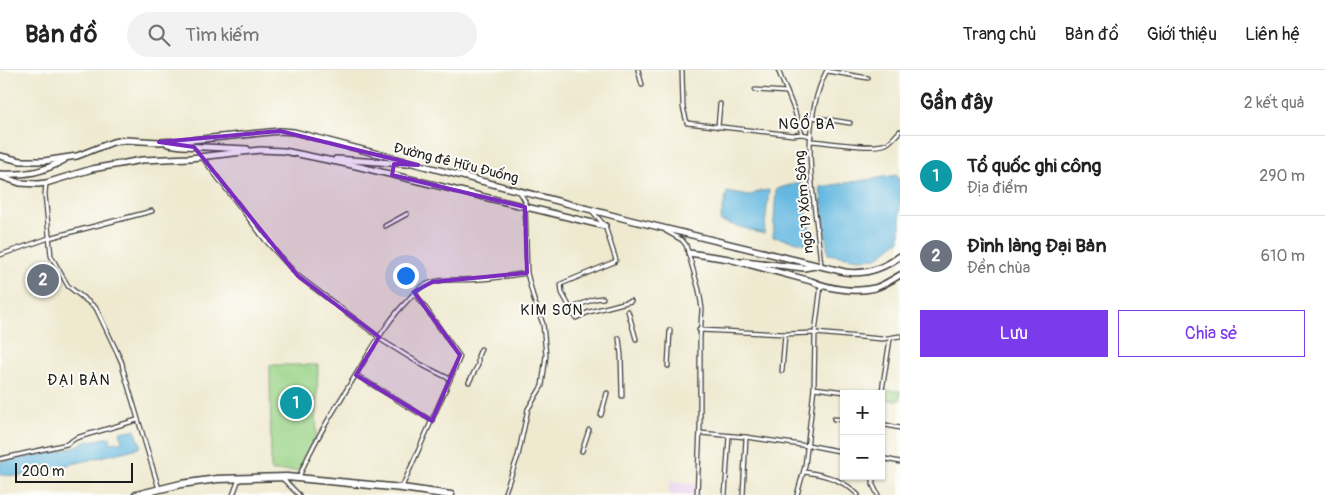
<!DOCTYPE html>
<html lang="vi">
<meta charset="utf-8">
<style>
:root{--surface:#fff;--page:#f2f2f2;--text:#222;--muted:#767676;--line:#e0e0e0;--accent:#7c3aed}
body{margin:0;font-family:Pangolin,sans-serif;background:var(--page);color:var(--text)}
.controls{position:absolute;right:15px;bottom:15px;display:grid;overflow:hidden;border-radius:0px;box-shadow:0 1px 4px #0004}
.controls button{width:45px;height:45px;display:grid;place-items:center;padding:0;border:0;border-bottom:1px solid var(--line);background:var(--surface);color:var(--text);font:25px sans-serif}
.scale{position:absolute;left:15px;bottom:12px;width:118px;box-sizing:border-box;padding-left:5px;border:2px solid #1c1c1c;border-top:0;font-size:14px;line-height:18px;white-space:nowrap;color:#1c1c1c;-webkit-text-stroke:4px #fdfcf7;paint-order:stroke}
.you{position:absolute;left:405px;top:205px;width:18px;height:18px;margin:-12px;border:4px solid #fff;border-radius:50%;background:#1a73e8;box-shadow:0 0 0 8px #1a73e833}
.badge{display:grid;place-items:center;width:32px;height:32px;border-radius:50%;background:var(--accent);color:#fff;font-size:16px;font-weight:700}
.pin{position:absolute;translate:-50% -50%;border:2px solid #fff;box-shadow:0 1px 5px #0006}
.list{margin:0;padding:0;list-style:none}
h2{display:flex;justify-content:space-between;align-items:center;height:65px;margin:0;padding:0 20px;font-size:21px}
h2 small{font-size:16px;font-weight:400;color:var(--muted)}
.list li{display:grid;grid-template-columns:32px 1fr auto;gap:15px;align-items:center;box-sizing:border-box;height:80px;padding:0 20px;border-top:1px solid var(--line)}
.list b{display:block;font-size:19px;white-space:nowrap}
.list p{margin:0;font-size:16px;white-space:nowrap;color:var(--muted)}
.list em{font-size:16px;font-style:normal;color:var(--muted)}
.actions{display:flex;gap:10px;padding:15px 20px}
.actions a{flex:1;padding:11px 0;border:1px solid var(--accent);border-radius:0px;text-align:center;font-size:18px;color:var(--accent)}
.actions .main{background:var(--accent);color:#fff}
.icon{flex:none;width:28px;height:28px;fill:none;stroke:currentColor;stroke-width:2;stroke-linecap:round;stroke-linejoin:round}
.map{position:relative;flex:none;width:900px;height:425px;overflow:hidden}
header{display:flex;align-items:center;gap:30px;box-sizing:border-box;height:70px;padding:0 25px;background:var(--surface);border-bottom:1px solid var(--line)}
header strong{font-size:24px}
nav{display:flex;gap:28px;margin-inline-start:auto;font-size:18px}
.search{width:350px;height:45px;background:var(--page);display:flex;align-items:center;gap:12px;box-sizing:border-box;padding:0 18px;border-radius:28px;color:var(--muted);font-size:19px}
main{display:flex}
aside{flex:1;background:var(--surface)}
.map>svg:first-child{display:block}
.built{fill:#e8d2ee}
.green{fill:#99d387;stroke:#5a7852}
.water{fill:#63b8e0;stroke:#406a7e}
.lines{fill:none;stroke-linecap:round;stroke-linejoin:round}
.street-casing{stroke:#3c3b37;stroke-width:5.5}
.secondary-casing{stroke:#3c3b37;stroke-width:8}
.highway-casing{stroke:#3c3b37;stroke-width:9}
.street{stroke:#fff;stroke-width:3}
.secondary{stroke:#fff;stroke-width:5}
.highway{stroke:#fff;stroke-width:6}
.marked{fill:#7b2cbf;fill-opacity:0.2;stroke:#7b2cbf;stroke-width:4;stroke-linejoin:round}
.labels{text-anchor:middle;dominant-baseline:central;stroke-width:4;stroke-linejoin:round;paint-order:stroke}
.street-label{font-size:14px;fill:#1c1c1c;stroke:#fdfcf7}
.neighbourhood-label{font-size:15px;letter-spacing:1px;fill:#1c1c1c;stroke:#fdfcf7}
</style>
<header>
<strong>Bản đồ</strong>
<div class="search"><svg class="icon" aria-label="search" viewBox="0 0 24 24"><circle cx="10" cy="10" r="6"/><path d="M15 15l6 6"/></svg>Tìm kiếm</div>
<nav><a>Trang chủ</a><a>Bản đồ</a><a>Giới thiệu</a><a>Liên hệ</a></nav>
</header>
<main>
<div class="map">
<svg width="900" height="425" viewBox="0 0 900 425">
<rect width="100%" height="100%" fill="#fdfcf7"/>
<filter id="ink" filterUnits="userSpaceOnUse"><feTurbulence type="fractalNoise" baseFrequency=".02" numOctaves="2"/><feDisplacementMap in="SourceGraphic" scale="10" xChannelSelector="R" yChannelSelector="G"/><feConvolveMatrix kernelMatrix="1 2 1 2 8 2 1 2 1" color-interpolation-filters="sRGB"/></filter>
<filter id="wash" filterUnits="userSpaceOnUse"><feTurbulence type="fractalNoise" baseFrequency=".0096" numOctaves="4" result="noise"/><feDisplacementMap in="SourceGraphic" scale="20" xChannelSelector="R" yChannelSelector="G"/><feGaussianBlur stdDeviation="1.12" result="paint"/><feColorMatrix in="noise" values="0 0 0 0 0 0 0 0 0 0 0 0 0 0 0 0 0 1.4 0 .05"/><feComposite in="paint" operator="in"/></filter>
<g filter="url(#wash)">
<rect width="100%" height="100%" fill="#eee9cf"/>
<polygon class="built" points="670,411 698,415 697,425 669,425"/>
<g class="green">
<polygon points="270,295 318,295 316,366 298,401 271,401"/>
<polygon points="886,320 900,321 900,330 886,330"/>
</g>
<g class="water">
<polygon points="897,105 900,113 900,170 877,188 859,189 828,184 820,117"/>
<polygon points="801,112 813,175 773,167 776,119"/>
<polygon points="769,120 764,164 720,151 727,122 749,126 760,121"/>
<polygon points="132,360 135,360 141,375 139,378 22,406 0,405 0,392 61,381 75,377 84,372 110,367 111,373 122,371 120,362"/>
</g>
</g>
<g filter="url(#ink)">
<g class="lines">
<g class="street-casing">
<g id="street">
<polyline points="638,0 642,15"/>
<polyline points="682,0 683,37 687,53 793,65 802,64 811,66"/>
<polyline points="778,0 794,39 802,64"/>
<polyline points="827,1 868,8"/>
<polyline points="755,20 787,22"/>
<polyline points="812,47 850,53"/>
<polyline points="718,57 720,34"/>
<path d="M811 71C827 72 872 80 886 74 891 72 896 65 900 61"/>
<polyline points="202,87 266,171 298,206 379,267"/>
<polyline points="46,113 45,124 51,186 68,216 96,238 117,282 122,293 123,299 159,419"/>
<polyline points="593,142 605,156 616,190 614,192 561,214 562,223 576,248 589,242 631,231"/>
<polyline points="385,156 407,144"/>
<polyline points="666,161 682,170 686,175 699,220 702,239 700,268 700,357 697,425"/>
<polyline points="0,185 49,168 152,141"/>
<path d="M821 196C816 131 796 61 827 0"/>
<polyline points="570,239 594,229 603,228"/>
<polyline points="628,241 636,269"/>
<polyline points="699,260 785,264 815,263 882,269 900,266"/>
<polyline points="378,268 422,295 450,309"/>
<polyline points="619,268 621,285 622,326"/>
<polyline points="668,296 670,260"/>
<polyline points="782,301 785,264"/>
<polyline points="356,305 432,351"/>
<polyline points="469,312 478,295 478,286 481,279"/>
<polyline points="814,318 861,324"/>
<polyline points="881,327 890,269"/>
<polyline points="601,345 607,323"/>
<polyline points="834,349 844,350"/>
<polyline points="881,354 900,358"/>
<polyline points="700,363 746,367 808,376"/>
<polyline points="808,375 844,382"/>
<polyline points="582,381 589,360"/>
<polyline points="881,388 900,392"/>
<polyline points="0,389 67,374 76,368 137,350"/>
<path d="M804 402C823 404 844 410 858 425"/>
<polyline points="873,406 873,415 878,425"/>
<path d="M299 407C316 365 343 327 366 288 379 267 391 247 408 230 413 224 418 218 425 215 443 207 463 211 482 209 497 208 512 205 527 203"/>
<polyline points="282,408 299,425"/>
<polyline points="402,417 460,287 415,223"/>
<polyline points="233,425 239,409"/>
<polyline points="504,425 518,386 528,339 542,316 546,285 543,254 534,230 527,203 525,131 520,122"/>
<polyline points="725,425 729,366"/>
<polyline points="743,425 746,367"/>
<polyline points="797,425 805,396 814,318 815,263 821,215"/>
</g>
</g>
<g class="secondary-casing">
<g id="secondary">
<polyline points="168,74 182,76 247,79"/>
<path d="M0 86 21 91H44L77 86 113 72 125 70 159 72 183 71 280 61 294 62 630 150 845 202C866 205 883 199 900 186"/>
<polyline points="336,89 407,94"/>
<path d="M0 104C26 105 41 103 64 90"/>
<polyline points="0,106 20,113 38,114 46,113 92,99 142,90 190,88 260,80 284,81 352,95 605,156"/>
<path d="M689 183 729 189 811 211C829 219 855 223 875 218 884 215 892 210 900 205"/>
<polyline points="744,191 804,198 815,196"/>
</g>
</g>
<g class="highway-casing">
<polyline id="highway" points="136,425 181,414 217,409 287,407 402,418 451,425"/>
</g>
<use href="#street" class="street"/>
<use href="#secondary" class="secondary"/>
<use href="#highway" class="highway"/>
</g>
</g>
<path class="marked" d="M280 61 418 95 394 94 392 105 525 137 527 203 432 212 414 222 460 285 432 351 356 305 379 267 298 206 194 77 159 72Z"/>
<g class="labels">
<g class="street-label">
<text transform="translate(456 93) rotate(14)">Đường đê Hữu Đuống</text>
<text transform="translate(804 132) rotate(-95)">ngõ 19 Xóm Sông</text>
</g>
<g class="neighbourhood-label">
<text x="807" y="54">NGỔ BA</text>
<text x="552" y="240">KIM SƠN</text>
<text x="79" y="310">ĐẠI BẢN</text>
</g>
</g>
</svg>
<div class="controls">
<button>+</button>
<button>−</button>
</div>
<div class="scale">200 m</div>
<div class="you"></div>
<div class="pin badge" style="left:296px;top:333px;background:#0f9aa8">1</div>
<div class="pin badge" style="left:43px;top:210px;background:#6b7280">2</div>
</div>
<aside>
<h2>Gần đây<small>2 kết quả</small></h2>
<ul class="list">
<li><span class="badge" style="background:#0f9aa8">1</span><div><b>Tổ quốc ghi công</b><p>Địa điểm</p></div><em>290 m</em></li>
<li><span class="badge" style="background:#6b7280">2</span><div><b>Đình làng Đại Bản</b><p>Đền chùa</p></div><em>610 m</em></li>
</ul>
<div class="actions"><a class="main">Lưu</a><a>Chia sẻ</a></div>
</aside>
</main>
